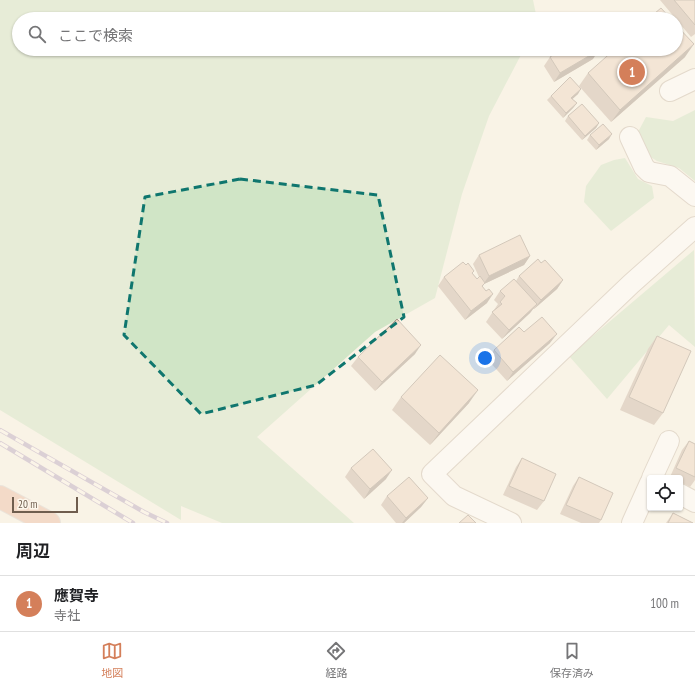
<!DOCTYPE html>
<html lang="ja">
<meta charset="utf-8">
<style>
:root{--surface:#fff;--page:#f2f2f2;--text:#202124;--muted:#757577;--line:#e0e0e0;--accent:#d47f5a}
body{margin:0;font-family:"PT Sans Narrow","Noto Sans JP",sans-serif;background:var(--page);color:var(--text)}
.controls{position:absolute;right:12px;bottom:12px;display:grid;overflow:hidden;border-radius:4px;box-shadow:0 1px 3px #0004}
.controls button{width:36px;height:36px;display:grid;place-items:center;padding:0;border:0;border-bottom:1px solid var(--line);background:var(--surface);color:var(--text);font:20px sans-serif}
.scale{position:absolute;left:12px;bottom:10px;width:66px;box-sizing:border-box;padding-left:4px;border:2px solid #6f5d4e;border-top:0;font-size:11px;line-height:14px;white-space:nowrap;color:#6f5d4e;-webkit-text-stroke:3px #fdf7ec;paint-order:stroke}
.you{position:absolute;left:485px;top:358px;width:14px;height:14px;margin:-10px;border:3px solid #fff;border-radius:50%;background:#1a73e8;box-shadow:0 0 0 6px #1a73e833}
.badge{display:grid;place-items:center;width:26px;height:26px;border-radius:50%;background:var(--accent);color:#fff;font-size:13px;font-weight:700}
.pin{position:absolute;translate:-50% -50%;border:2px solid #fff;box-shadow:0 1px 4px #0006}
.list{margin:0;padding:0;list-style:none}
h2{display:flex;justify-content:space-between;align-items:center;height:52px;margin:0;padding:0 16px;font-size:17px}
h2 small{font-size:13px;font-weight:400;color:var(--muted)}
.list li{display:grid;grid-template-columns:26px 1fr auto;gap:12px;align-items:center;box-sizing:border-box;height:56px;padding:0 16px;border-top:1px solid var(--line)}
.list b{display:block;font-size:15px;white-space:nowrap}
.list p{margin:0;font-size:13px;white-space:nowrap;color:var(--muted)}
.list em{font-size:13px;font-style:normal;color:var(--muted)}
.icon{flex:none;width:22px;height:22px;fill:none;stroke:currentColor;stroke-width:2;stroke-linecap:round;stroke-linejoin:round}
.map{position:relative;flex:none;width:695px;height:523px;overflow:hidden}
.search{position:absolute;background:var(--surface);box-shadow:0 1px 3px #0004;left:12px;right:12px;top:12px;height:44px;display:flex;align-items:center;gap:10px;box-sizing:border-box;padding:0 14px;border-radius:22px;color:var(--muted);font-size:15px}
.sheet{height:108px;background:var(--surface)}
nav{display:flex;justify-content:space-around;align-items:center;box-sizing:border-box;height:56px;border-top:1px solid var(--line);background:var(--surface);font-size:11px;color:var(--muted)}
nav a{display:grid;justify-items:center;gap:2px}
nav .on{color:var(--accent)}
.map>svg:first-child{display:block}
.green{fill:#d0e5c6}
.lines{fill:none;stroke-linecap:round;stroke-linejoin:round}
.street-casing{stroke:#c9bcad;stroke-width:22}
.highway-casing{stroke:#d7d2cd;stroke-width:24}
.street{stroke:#fff;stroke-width:20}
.highway{stroke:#ecbda4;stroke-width:22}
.rail-casing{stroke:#b7a6c1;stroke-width:4.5}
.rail{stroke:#fdf7ec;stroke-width:3;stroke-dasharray:9;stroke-linecap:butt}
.wall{fill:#cab7a6}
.shaded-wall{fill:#a49587}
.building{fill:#ebd5c1;stroke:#a49587}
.marked{fill:none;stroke:#0f766e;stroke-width:3;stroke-dasharray:8 5;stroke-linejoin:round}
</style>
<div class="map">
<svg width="695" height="523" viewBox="0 0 695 523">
<rect width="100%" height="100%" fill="#f9f3e6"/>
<g class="green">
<polygon points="0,0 533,0 537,19 19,19 19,49 524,49 489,116 462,194 435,298 375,332 257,437 354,523 222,523 181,506 181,520 0,410"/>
<polygon points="695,110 695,181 679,168 657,161 649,156 638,132 646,117 673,121"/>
<polygon points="625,158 638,179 652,186 654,198 611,231 584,202 586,186 601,165 614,160"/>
<polygon points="694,250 695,347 669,325 607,399 569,356"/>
</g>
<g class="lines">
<g class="street-casing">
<g id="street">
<polyline points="670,91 695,79"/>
<polyline points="630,137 644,167 649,172 670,176 695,196"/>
<polyline points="652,478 669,441"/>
<polyline points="680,494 695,502"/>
<polyline points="511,523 454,496 432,474 631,284 695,227"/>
<polyline points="632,523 650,483"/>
</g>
</g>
<g class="highway-casing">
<polyline id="highway" points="0,497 49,523"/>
</g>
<use href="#street" class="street"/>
<use href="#highway" class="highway"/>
<g class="rail-casing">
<g id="rail">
<polyline points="0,430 144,512 167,523"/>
<polyline points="0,443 133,523"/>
</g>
</g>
<use href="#rail" class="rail"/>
</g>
<g class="wall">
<polygon points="660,0 695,0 695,34 691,37"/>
<polygon points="550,57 593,59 554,82 544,66"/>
<polygon points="685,57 611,122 579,86 588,73"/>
<polygon points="578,94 572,99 577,103 573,108 563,118 547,100 551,96"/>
<polygon points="568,116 599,123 596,128 582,140 565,121"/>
<polygon points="590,135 609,139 596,150 587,140"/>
<polygon points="479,255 530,256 524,265 484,284 482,287 487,303 465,320 438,286 444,277 466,265 474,271 472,273 477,279 479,277 473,264"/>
<polygon points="541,263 563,280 557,289 534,309 533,309 530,313 502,339 486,322 498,304 494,300 500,291 516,281 519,276"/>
<polygon points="524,332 550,343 507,381 487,359 494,350"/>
<polygon points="657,336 663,413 654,425 620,410 648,349"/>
<polygon points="415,354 375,391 351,366 358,357"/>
<polygon points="401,397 469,403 430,445 392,410"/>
<polygon points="689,441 695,444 695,480 690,487 680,482 680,478 672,478 670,477 682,450"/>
<polygon points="522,458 544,501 537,510 503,495 516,467"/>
<polygon points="351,468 386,479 364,499 345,477"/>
<polygon points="579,477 601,520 599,523 581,523 560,514 573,486"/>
<polygon points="387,496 428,498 421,507 404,523 396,523 381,505"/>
<polygon points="673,513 693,523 666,523"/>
</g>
<g class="shaded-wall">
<polygon points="694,44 685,57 611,122 620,110"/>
<polygon points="599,50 593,59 554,82 560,73"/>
<polygon points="581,89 578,94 568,103 571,98"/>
<polygon points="577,103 573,108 563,118 566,113"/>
<polygon points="599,123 596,128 582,140 585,136"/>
<polygon points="612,134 609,139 596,150 599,145"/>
<polygon points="530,256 524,265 484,284 479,292 482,286 489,276"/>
<polygon points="563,280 557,289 534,309 541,300"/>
<polygon points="493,294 487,303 465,320 471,311"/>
<polygon points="537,304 530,313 502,339 509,330"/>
<polygon points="557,334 550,343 507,381 513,372"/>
<polygon points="421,345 415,354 375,391 382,382"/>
<polygon points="478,390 469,403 430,445 439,433"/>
<polygon points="392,470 386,479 364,499 370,489"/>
<polygon points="428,498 421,507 404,523 402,523 406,518"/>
</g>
<g class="building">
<polygon points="674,0 695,0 695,25"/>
<polygon points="661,8 671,19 648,19"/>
<polygon points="676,25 694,44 620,110 588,73 615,49 676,49"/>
<polygon points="562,49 598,49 599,50 560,73 550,57"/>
<polygon points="570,77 581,89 571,98 577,103 566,113 551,96"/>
<polygon points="582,104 599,123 585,136 568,116"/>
<polygon points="603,124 612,134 599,145 590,135"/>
<polygon points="520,235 530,256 489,276 479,255"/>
<polygon points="538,259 541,263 545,260 563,280 541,300 519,276"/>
<polygon points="463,262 466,265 468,263 474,271 472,273 477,279 480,276 485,283 482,286 486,291 489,289 493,294 471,311 444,277"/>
<polygon points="514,279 537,304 509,330 492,312 502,304 500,302 505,296 500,291"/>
<polygon points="542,317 557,334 513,372 494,350 519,327 524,332"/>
<polygon points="397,319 421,345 382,382 358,357"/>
<polygon points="657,336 691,351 663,413 629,397"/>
<polygon points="440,355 478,390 439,433 401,397"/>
<polygon points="689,441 695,444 695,477 676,468"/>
<polygon points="373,449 392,470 370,489 351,468"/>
<polygon points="522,458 556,474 544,501 509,486"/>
<polygon points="409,477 428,498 406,518 387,496"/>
<polygon points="579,477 613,493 601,520 566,505"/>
<polygon points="673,513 693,523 668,523"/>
<polygon points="468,515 476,523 459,523"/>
</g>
<path d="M0 0H695V523H0ZM240 179 378 195 404 317 316 385 201 414 124 335 145 197Z" fill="#f9f3e6" fill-opacity=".55" fill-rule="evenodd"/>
<path class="marked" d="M240 179 378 195 404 317 316 385 201 414 124 335 145 197Z"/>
</svg>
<div class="controls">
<button><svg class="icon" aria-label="locate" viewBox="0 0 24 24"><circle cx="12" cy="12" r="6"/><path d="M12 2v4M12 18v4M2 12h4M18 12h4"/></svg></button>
</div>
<div class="scale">20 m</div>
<div class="you"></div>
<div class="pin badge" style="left:632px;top:72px">1</div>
<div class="search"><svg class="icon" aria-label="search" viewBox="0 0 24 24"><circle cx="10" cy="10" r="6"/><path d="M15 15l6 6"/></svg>ここで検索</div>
</div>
<section class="sheet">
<h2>周辺<small></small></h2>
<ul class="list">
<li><span class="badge">1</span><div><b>應賀寺</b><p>寺社</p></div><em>100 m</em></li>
</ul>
</section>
<nav>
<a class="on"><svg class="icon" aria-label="map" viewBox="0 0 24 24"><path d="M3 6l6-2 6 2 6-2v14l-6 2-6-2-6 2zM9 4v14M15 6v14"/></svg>地図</a>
<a><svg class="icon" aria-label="directions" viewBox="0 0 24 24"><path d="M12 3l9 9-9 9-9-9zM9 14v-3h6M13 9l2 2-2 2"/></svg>経路</a>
<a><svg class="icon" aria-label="saved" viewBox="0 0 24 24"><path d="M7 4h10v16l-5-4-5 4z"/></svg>保存済み</a>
</nav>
